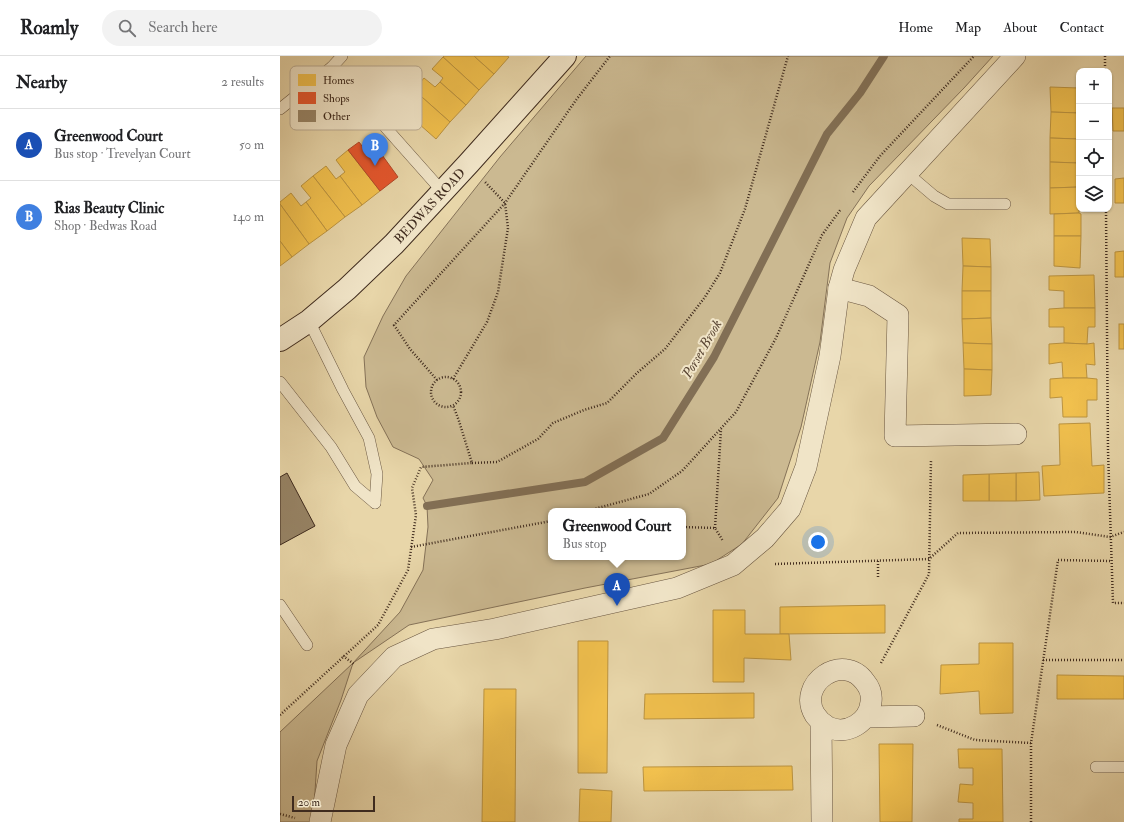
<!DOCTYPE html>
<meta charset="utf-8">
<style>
:root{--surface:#fff;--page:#f2f2f2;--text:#202124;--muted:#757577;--line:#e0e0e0;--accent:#8f2418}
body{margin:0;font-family:"IM FELL Double Pica",serif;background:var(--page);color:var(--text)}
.controls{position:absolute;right:12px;top:12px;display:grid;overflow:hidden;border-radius:8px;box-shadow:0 1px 3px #0004}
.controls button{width:36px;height:36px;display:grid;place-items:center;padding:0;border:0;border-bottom:1px solid var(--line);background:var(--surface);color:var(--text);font:20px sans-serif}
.scale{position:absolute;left:12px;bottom:10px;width:83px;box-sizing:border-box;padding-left:4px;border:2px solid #3f2b1e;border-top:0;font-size:11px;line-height:14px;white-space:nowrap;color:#3f2b1e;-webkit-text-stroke:3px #f0e4c7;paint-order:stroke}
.you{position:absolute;left:538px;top:486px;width:14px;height:14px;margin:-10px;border:3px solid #fff;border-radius:50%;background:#1a73e8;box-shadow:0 0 0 6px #1a73e833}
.badge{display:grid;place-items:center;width:26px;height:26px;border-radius:50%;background:var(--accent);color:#fff;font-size:13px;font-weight:700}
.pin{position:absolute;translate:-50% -33px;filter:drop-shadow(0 1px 2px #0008)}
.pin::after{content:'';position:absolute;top:21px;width:14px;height:12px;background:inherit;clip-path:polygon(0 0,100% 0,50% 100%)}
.popup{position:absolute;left:268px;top:452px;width:138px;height:52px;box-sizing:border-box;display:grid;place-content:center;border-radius:8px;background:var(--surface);filter:drop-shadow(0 1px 3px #0005);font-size:13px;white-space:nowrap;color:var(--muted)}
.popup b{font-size:15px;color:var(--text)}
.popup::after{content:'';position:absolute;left:50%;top:100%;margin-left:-8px;border:8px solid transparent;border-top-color:var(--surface)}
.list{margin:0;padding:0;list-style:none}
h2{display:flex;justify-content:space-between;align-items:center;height:52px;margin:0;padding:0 16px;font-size:17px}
h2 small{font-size:13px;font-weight:400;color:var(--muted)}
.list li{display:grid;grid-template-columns:26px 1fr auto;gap:12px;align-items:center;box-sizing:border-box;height:72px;padding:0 16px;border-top:1px solid var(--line)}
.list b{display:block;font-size:15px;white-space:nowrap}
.list p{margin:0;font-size:13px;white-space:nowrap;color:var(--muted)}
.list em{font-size:13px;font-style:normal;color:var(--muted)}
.icon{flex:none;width:22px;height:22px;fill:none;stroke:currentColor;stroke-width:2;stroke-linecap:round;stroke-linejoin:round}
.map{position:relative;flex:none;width:844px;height:766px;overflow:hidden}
header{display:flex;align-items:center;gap:24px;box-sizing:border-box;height:56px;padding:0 20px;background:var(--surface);border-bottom:1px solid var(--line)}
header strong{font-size:19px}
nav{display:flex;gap:22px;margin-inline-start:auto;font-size:14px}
.search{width:280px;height:36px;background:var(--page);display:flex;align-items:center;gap:10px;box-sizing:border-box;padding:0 14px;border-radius:22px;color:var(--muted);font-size:15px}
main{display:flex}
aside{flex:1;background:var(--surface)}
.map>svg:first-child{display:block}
.green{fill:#cbb991;stroke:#857258;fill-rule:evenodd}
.homes{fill:#f2c14e;stroke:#bc9440}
.shops{fill:#e4572e;stroke:#b24a29}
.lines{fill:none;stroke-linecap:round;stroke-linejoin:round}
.stream{stroke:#826f55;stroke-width:8}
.building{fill:#978466;stroke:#3f2b1e}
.service-casing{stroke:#695641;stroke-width:12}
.minor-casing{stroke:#695641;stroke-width:22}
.secondary-casing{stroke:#3f2b1e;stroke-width:24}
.path{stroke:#3f2b1e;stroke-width:2.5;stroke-dasharray:1 2;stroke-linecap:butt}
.service{stroke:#f0e4c7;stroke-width:11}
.minor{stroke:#f0e4c7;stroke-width:21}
.secondary{stroke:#f0e4c7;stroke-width:22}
.labels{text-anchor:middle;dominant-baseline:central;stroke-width:4;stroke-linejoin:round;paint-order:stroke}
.street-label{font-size:13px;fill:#3f2b1e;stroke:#f0e4c7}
.water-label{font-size:14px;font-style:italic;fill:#5b4735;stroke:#f0e4c7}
.key{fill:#f0e4c7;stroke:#bbac94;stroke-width:1}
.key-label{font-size:11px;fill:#3f2b1e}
</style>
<header>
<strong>Roamly</strong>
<div class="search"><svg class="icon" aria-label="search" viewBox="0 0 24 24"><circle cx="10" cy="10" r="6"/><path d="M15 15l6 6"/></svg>Search here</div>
<nav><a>Home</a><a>Map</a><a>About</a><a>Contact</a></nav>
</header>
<main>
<aside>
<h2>Nearby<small>2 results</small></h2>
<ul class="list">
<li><span class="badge" style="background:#1a4fb4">A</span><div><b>Greenwood Court</b><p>Bus stop · Trevelyan Court</p></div><em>50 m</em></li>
<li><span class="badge" style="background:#3f7fe0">B</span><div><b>Rias Beauty Clinic</b><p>Shop · Bedwas Road</p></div><em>140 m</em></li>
</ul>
</aside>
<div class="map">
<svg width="844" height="766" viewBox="0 0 844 766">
<rect width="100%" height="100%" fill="#e8d6a9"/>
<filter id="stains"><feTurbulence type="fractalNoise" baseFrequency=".005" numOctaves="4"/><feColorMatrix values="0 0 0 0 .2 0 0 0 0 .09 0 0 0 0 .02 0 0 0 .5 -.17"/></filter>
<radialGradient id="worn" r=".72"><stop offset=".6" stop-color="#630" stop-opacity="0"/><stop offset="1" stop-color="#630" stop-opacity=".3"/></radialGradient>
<path class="green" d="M306 0H713L684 32 589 130 567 162 550 207 540 286 521 371 498 442 462 488 431 508 305 532 129 569 73 607 61 644 37 705 33 766H0V676L73 607 120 556 143 514 148 471 147 450 143 442 153 424 139 403 113 391 97 361 86 331 84 301 103 260 126 220 220 101ZM271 455H403V501H271Z"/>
<g class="homes">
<polygon points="164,0 194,0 214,18 199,34 163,1"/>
<polygon points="194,0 227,0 229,1 214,18"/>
<polygon points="163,1 199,34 186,49 160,26 163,22 152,13"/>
<polygon points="144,22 155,31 160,26 186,49 170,66 134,34"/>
<polygon points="770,31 799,32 799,57 771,56"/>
<polygon points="134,34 170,66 156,83 130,60 133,55 123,46"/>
<polygon points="832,52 844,52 844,75 833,75"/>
<polygon points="771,56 799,57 798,83 770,82"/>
<polygon points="770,82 798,83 798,107 770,106"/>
<polygon points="68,94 100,135 82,149 60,120 65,116 56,104"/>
<polygon points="770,106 798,107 799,131 770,132"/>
<polygon points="46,110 56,123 60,120 82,149 65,161 33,120"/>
<polygon points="33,120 65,161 47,175 26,146 31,142 21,130"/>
<polygon points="844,122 844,147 835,147 835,123"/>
<polygon points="799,131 799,157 770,158 770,132"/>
<polygon points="11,137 21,150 26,146 47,175 29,188 0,148 0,146"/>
<polygon points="0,148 29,188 12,201 0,185"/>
<polygon points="799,157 801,158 801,180 774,180 774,158"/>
<polygon points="774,180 801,180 800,212 774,210"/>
<polygon points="682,182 710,183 711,211 683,210"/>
<polygon points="0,185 12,201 0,210"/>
<polygon points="844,195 844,221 835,221 835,196"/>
<polygon points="683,210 711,211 711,235 682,235"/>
<polygon points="814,219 815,252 784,252 784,235 769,234 769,220"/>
<polygon points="682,235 711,235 711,262 682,263"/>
<polygon points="784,252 815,252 815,271 808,271 807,288 784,287 784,271 769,271 769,253"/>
<polygon points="711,262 712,288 683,287 682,263"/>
<rect x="839" y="268" width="5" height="25"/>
<polygon points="683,287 712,288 712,314 684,313"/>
<polygon points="784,287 807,288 814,287 815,309 806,308 807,322 783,322 782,306 769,308 769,288"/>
<polygon points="684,313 712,314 711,339 684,340"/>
<polygon points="783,322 807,322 817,323 817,344 807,344 807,361 783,361 782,341 770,342 770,323"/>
<polygon points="810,367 812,410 824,409 824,437 764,440 762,410 780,409 779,368"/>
<polygon points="759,416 760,444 736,445 736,417"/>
<polygon points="736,417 736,445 709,445 709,418"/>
<polygon points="709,418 709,445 683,445 683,419"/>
<polygon points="605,549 605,577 500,578 500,551"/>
<polygon points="433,554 465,554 465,578 509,578 511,604 464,602 464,626 433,626"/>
<polygon points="298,585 328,585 327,717 298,717"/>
<polygon points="699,587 733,587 733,657 700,658 699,635 660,638 661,609 699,608"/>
<polygon points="777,619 844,620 844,643 777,643"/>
<polygon points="204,633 236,633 235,766 202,766"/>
<polygon points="474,637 474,662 364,663 365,638"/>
<polygon points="599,688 633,688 632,766 600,766"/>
<polygon points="678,693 722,693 723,766 679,766 679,763 693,763 693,747 678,746 680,728 693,729 693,712 679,712"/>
<polygon points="512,710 513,734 364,735 363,711"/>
<polygon points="300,733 332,735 331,766 299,766"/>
</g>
<polygon class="shops" points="79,86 89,99 97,92 118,121 100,135 68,94"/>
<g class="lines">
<polyline class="stream" points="147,450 305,426 383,382 434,301 547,78 580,37 604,0"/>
</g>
<polygon class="building" points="7,417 35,470 0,489 0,421"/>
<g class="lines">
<g class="service-casing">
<g id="service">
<polyline points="52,11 162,135"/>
<polyline points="0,53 52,11 62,0"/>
<polyline points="627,117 654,140 668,148 725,148"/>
<polyline points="29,265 63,334 89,382 97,418 95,447"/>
<polyline points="0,326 51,391 75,430 95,447"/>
<polyline points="0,549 27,589"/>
<polyline points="816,711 844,711"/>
</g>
</g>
<g class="minor-casing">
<g id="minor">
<polyline points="559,232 589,240 618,259 615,380 736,378"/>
<polyline points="586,661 634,660"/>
<path d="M541 666C543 667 546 670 548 671 567 680 589 666 591 646 592 639 590 632 585 626 563 595 516 628 535 659 537 661 539 664 541 666L542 766"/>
<polyline points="40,766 56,689 78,639 114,601 153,583 215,573 397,532 453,509 485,482 510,453 526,411 550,300 559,232 564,214 586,162 735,0"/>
</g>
</g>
<g class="secondary-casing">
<polyline id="secondary" points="0,284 29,265 67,233 114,188 189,107 285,0"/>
</g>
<g class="path">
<polyline points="825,0 825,15"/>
<polyline points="573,136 600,100 694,0"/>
<polyline points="826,153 828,395 833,547 844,547"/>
<circle cx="166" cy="336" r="15"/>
<polyline points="173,323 207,266 218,236 228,172 225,147 205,126"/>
<polyline points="157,324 130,293 114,269 225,147 296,44 330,0"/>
<polyline points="192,407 217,406 258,383 273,367 304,354 327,347 357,317 385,293 425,241 440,217 465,153 508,0"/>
<polyline points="307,455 369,438 402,415 456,356 496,282 542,179 561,153"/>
<polyline points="403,471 435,472 443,485"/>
<polyline points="435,472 441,373"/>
<polyline points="131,491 271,465"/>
<polyline points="598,505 598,522"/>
<polyline points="495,508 649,503 678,477 796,476 830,481 844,476"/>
<polyline points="63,600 74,608"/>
<polyline points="763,604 844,604"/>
<polyline points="601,607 649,518 651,404"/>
<polyline points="0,659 98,569 128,514 136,459 132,432 141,411 192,407 179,365 173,349"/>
<polyline points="657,669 695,684 751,687"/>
<polyline points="0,758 15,762"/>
<polyline points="751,766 751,687 778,504 831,505"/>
</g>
<use href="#service" class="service"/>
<use href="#minor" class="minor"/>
<use href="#secondary" class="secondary"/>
</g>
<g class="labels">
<g class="street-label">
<text transform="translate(150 150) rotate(-47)">BEDWAS ROAD</text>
</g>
<g class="water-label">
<text transform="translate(422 293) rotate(-60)">Porset Brook</text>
</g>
</g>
<rect x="10" y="10" width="132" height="64" rx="6" class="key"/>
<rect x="18" y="18" width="18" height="12" fill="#f2c14e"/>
<rect x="18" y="36" width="18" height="12" fill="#e4572e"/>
<rect x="18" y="54" width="18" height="12" fill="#978466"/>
<g class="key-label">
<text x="43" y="28">Homes</text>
<text x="43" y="46">Shops</text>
<text x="43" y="64">Other</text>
</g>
<rect width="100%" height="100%" filter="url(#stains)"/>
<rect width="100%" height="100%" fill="url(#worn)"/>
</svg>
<div class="controls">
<button>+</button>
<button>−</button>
<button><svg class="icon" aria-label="locate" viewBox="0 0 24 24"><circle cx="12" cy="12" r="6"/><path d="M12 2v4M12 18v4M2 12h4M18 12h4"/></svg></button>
<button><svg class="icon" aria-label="layers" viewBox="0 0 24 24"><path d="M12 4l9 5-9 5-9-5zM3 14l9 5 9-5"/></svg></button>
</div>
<div class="scale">20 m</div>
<div class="you"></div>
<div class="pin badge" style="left:337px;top:550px;background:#1a4fb4">A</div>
<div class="popup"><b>Greenwood Court</b>Bus stop</div>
<div class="pin badge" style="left:95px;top:110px;background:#3f7fe0">B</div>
</div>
</main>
